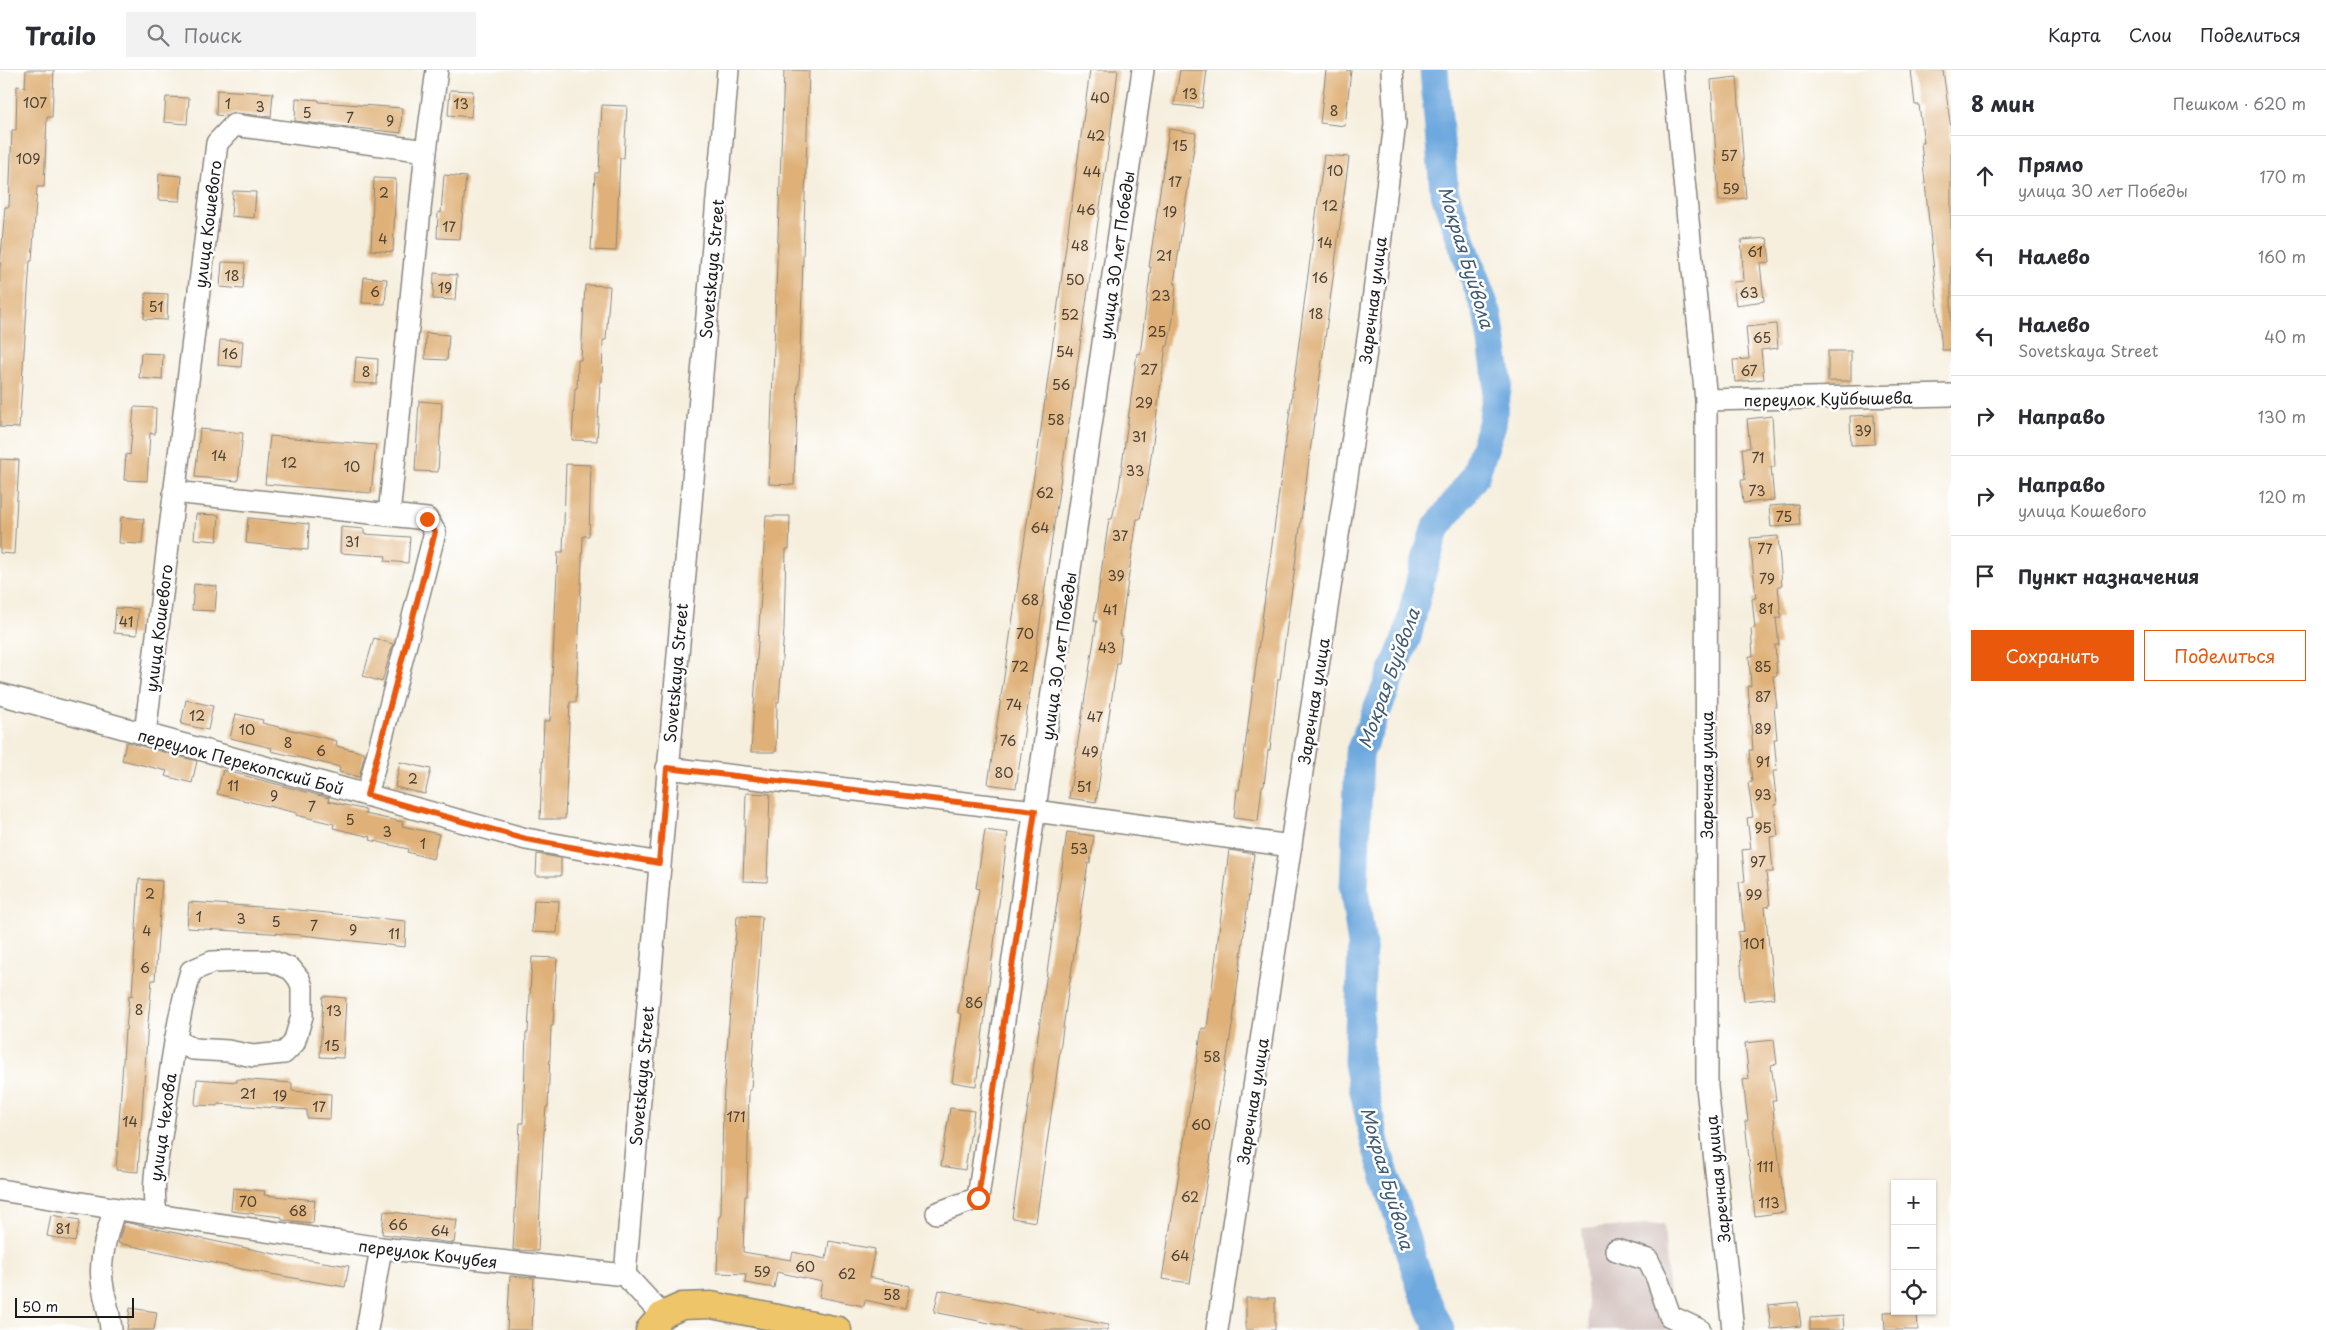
<!DOCTYPE html>
<html lang="ru">
<meta charset="utf-8">
<style>
:root{--surface:#fff;--page:#f2f2f3;--text:#2b2b33;--muted:#7c7c81;--line:#e1e1e2;--accent:#ea580c}
body{margin:0;font-family:"Playpen Sans",sans-serif;background:var(--page);color:var(--text)}
.controls{position:absolute;right:15px;bottom:15px;display:grid;overflow:hidden;border-radius:0px;box-shadow:0 1px 4px #0004}
.controls button{width:45px;height:45px;display:grid;place-items:center;padding:0;border:0;border-bottom:1px solid var(--line);background:var(--surface);color:var(--text);font:25px sans-serif}
.scale{position:absolute;left:15px;bottom:12px;width:119px;box-sizing:border-box;padding-left:5px;border:2px solid #1c1c1c;border-top:0;font-size:14px;line-height:18px;white-space:nowrap;color:#1c1c1c;-webkit-text-stroke:4px #fff;paint-order:stroke}
.stop{position:absolute;width:15px;height:15px;margin:-11px;border:4px solid #ea580c;border-radius:50%;background:#fff}
.stop.end{background:#ea580c;border-color:#fff;box-shadow:0 1px 5px #0008}
.list{margin:0;padding:0;list-style:none}
h2{display:flex;justify-content:space-between;align-items:center;height:65px;margin:0;padding:0 20px;font-size:21px}
h2 small{font-size:16px;font-weight:400;color:var(--muted)}
.list li{display:grid;grid-template-columns:32px 1fr auto;gap:15px;align-items:center;box-sizing:border-box;height:80px;padding:0 20px;border-top:1px solid var(--line)}
.list b{display:block;font-size:19px;white-space:nowrap}
.list p{margin:0;font-size:16px;white-space:nowrap;color:var(--muted)}
.list em{font-size:16px;font-style:normal;color:var(--muted)}
.actions{display:flex;gap:10px;padding:15px 20px}
.actions a{flex:1;padding:11px 0;border:1px solid var(--accent);border-radius:0px;text-align:center;font-size:18px;color:var(--accent)}
.actions .main{background:var(--accent);color:#fff}
.icon{flex:none;width:28px;height:28px;fill:none;stroke:currentColor;stroke-width:2;stroke-linecap:round;stroke-linejoin:round}
.map{position:relative;flex:none;width:1951px;height:1260px;overflow:hidden}
header{display:flex;align-items:center;gap:30px;box-sizing:border-box;height:70px;padding:0 25px;background:var(--surface);border-bottom:1px solid var(--line)}
header strong{font-size:24px}
nav{display:flex;gap:28px;margin-inline-start:auto;font-size:18px}
.search{width:350px;height:45px;background:var(--page);display:flex;align-items:center;gap:12px;box-sizing:border-box;padding:0 18px;border-radius:0px;color:var(--muted);font-size:19px}
main{display:flex}
aside{flex:1;background:var(--surface)}
.map>svg:first-child{display:block}
.industrial{fill:#d0c0bc}
.lines{fill:none;stroke-linecap:round;stroke-linejoin:round}
.river{stroke:#6da8de;stroke-width:29}
.building{fill:#dfb178}
.minor-casing{stroke:#89867d;stroke-width:24}
.major-casing{stroke:#89867d;stroke-width:29}
.minor{stroke:#fff;stroke-width:21}
.major{stroke:#eec569;stroke-width:26}
.route{stroke:#ea580c;stroke-width:6}
.labels{text-anchor:middle;dominant-baseline:central;stroke-width:5;stroke-linejoin:round;paint-order:stroke}
.number-label{font-size:14px;fill:#4d4133}
.street-label{font-size:16px;fill:#1c1c1c;stroke:#fff}
.water-label{font-size:18px;font-style:italic;fill:#405b73;stroke:#fff}
</style>
<header>
<strong>Trailo</strong>
<div class="search"><svg class="icon" aria-label="search" viewBox="0 0 24 24"><circle cx="10" cy="10" r="6"/><path d="M15 15l6 6"/></svg>Поиск</div>
<nav><a>Карта</a><a>Слои</a><a>Поделиться</a></nav>
</header>
<main>
<div class="map">
<svg width="1951" height="1260" viewBox="0 0 1951 1260">
<rect width="100%" height="100%" fill="#fff"/>
<filter id="ink" filterUnits="userSpaceOnUse"><feTurbulence type="fractalNoise" baseFrequency=".02" numOctaves="2"/><feDisplacementMap in="SourceGraphic" scale="10" xChannelSelector="R" yChannelSelector="G"/><feConvolveMatrix kernelMatrix="1 2 1 2 8 2 1 2 1" color-interpolation-filters="sRGB"/></filter>
<filter id="wash" filterUnits="userSpaceOnUse"><feTurbulence type="fractalNoise" baseFrequency=".0096" numOctaves="4" result="noise"/><feDisplacementMap in="SourceGraphic" scale="20" xChannelSelector="R" yChannelSelector="G"/><feGaussianBlur stdDeviation="1.12" result="paint"/><feColorMatrix in="noise" values="0 0 0 0 0 0 0 0 0 0 0 0 0 0 0 0 0 1.4 0 .05"/><feComposite in="paint" operator="in"/></filter>
<g filter="url(#wash)">
<rect width="100%" height="100%" fill="#f6efde"/>
<polygon class="industrial" points="1664,1154 1671,1260 1589,1260 1582,1159"/>
<g class="lines">
<polyline class="river" points="1434,0 1444,121 1488,246 1498,312 1492,354 1475,406 1435,460 1422,503 1407,567 1359,684 1354,819 1362,875 1358,993 1375,1073 1422,1220 1440,1260"/>
</g>
<g id="blocks">
<g class="building">
<polygon points="26,0 54,0 52,47 47,47 44,117 37,117 32,191 30,191 19,358 0,357 0,199 5,137 9,137 12,60 16,60 17,16 25,17"/>
<polygon points="784,0 809,0 799,314 798,314 794,415 769,414"/>
<polygon points="1090,0 1118,0 1107,89 1016,718 988,714 1040,366"/>
<polygon points="1180,0 1207,0 1202,38 1174,35"/>
<polygon points="1326,0 1351,0 1345,56 1320,53"/>
<polygon points="1911,0 1943,0 1951,59 1951,280 1942,280 1921,73 1924,73 1919,35 1915,35"/>
<polygon points="1737,7 1746,128 1719,131 1711,10"/>
<polygon points="217,20 273,23 271,47 236,43 226,46 216,45"/>
<polygon points="450,20 473,21 471,47 448,45"/>
<polygon points="166,27 189,28 187,54 164,52"/>
<polygon points="296,28 319,30 319,32 402,38 401,63 295,51"/>
<polygon points="602,35 627,36 624,88 620,88 616,181 591,180 595,103 599,103"/>
<polygon points="1169,59 1196,63 1174,213 1176,213 1173,249 1168,276 1166,276 1147,416 1140,449 1137,449 1120,565 1122,565 1119,593 1117,593 1096,732 1069,728 1097,551 1094,551 1109,449 1112,449 1119,418 1137,283 1140,284 1151,197 1149,197"/>
<polygon points="1324,85 1349,87 1280,609 1278,609 1270,680 1268,680 1264,716 1262,716 1258,751 1234,748 1237,720 1239,720 1244,685"/>
<polygon points="159,104 182,106 180,131 158,130"/>
<polygon points="444,105 466,107 460,169 437,168 438,142 441,143"/>
<polygon points="374,108 396,109 393,182 371,180"/>
<polygon points="233,121 256,122 254,148 231,146"/>
<polygon points="1767,168 1770,192 1760,193 1764,231 1736,235 1733,212 1744,211 1741,170"/>
<polygon points="222,192 245,193 243,219 220,217"/>
<polygon points="434,203 457,205 455,230 433,229"/>
<polygon points="364,207 387,209 385,234 362,233"/>
<polygon points="585,215 610,216 606,270 603,270 602,312 600,312 597,371 572,370 575,318 577,318 578,290 581,290"/>
<polygon points="146,223 168,224 167,250 144,249"/>
<polygon points="1776,254 1778,278 1761,280 1764,309 1735,312 1733,290 1749,289 1746,257"/>
<polygon points="426,263 449,265 447,290 425,289"/>
<polygon points="220,270 243,271 241,297 218,295"/>
<rect x="1828" y="281" width="23" height="30"/>
<polygon points="141,283 163,284 162,310 139,308"/>
<polygon points="356,287 378,289 377,314 354,313"/>
<polygon points="419,331 442,333 438,402 415,401"/>
<polygon points="134,337 156,338 155,364 150,363 147,411 124,410 126,384 130,385"/>
<polygon points="1874,345 1875,374 1851,375 1850,346"/>
<polygon points="1772,346 1775,397 1771,397 1774,430 1743,433 1741,410 1745,410 1742,378 1750,378 1747,349"/>
<polygon points="200,359 243,363 238,411 195,407"/>
<polygon points="270,366 376,375 371,423 265,414"/>
<polygon points="0,389 19,390 14,484 0,483"/>
<polygon points="566,394 591,395 589,466 583,466 576,632 570,632 565,749 540,749 544,651 550,651 558,482 563,482"/>
<polygon points="1798,434 1800,455 1771,457 1769,436"/>
<polygon points="196,444 219,445 217,471 194,469"/>
<polygon points="766,446 790,446 789,479 786,479 784,559 779,632 777,632 776,682 751,682"/>
<polygon points="121,447 144,449 142,474 119,473"/>
<polygon points="248,448 309,454 308,480 246,473"/>
<polygon points="341,457 364,459 364,464 410,467 408,493 385,491 386,486 340,483"/>
<polygon points="1778,466 1782,516 1778,516 1781,548 1776,548 1779,575 1775,575 1777,606 1773,606 1777,637 1774,637 1777,669 1774,669 1777,701 1773,701 1777,735 1774,735 1778,766 1770,767 1773,802 1766,802 1770,836 1765,837 1774,928 1744,931 1738,862 1744,861 1739,812 1745,811 1742,780 1751,779 1747,748 1753,747 1748,713 1752,712 1749,680 1753,680 1748,616 1751,616 1749,586 1753,586 1751,559 1755,558 1752,529 1756,528 1750,468"/>
<polygon points="194,514 217,516 215,541 192,540"/>
<polygon points="116,538 138,539 137,565 114,563"/>
<polygon points="374,568 393,574 382,612 363,606"/>
<polygon points="186,630 213,636 208,660 181,654"/>
<polygon points="236,644 263,650 262,653 337,671 336,676 365,683 359,707 339,702 340,697 271,681 272,678 230,668"/>
<polygon points="126,672 197,691 192,713 165,706 167,701 122,690"/>
<polygon points="400,692 431,699 425,724 395,717"/>
<polygon points="223,700 329,728 328,731 366,740 365,744 403,752 402,756 439,764 433,789 407,782 408,779 370,770 371,767 333,758 334,754 296,745 297,743 217,724"/>
<polygon points="746,723 770,724 767,812 743,811"/>
<polygon points="985,760 1008,763 976,1016 952,1012 962,944 958,943 979,819 976,818"/>
<polygon points="1067,762 1094,766 1090,794 1088,793 1067,930 1036,1152 1012,1148"/>
<polygon points="1229,780 1254,784 1233,950 1190,1213 1162,1209 1202,958 1207,959"/>
<polygon points="537,784 561,788 561,806 536,806"/>
<polygon points="139,809 162,811 155,910 152,910 148,952 138,1102 116,1100 125,960 126,960 129,925 132,926"/>
<polygon points="534,830 559,831 557,863 532,862"/>
<polygon points="189,832 288,839 406,851 405,877 302,865 187,858"/>
<polygon points="737,846 762,847 751,1020 749,1020 747,1126 745,1126 743,1182 791,1190 793,1182 826,1189 829,1171 875,1179 869,1207 910,1216 905,1239 865,1230 864,1236 819,1227 822,1212 777,1202 774,1218 745,1213 746,1204 717,1203 719,1146 721,1146 723,1034"/>
<polygon points="532,887 557,888 553,956 551,956 548,1037 546,1037 543,1075 538,1181 513,1180 520,1053 523,1053 526,963 528,963"/>
<polygon points="323,926 346,928 343,988 320,987"/>
<polygon points="1774,970 1777,994 1771,995 1776,1030 1772,1030 1785,1142 1755,1146 1745,1051 1748,1051 1743,1010 1749,1009 1745,973"/>
<polygon points="197,1009 237,1012 237,1009 292,1013 292,1021 331,1024 330,1049 307,1048 307,1040 218,1034 218,1036 195,1035"/>
<polygon points="950,1038 974,1041 965,1100 941,1096"/>
<polygon points="233,1118 265,1121 264,1125 315,1130 313,1153 282,1150 282,1147 231,1141"/>
<polygon points="384,1141 457,1150 454,1173 382,1164"/>
<polygon points="51,1145 80,1150 75,1172 47,1166"/>
<polygon points="124,1152 284,1186 349,1196 345,1217 242,1199 118,1173"/>
<polygon points="510,1206 534,1208 532,1260 507,1260"/>
<polygon points="939,1220 1108,1255 1107,1260 1024,1260 934,1242"/>
<rect x="1246" y="1228" width="29" height="32"/>
<polygon points="1798,1232 1801,1256 1771,1259 1768,1235"/>
<polygon points="130,1238 157,1242 154,1260 127,1260"/>
<polygon points="1917,1241 1918,1260 1885,1260 1884,1242"/>
<polygon points="1843,1246 1844,1260 1810,1260 1810,1248"/>
</g>
</g>
</g>
<g filter="url(#ink)">
<use href="#blocks" fill-opacity="0" stroke="#89867d" stroke-width="1"/>
<g class="lines">
<g class="minor-casing">
<g id="minor">
<polyline points="1673,0 1706,330 1707,1017 1733,1260"/>
<polyline points="1706,330 1951,325"/>
<polyline points="174,422 427,449 435,462 367,725"/>
<polyline points="389,445 426,81 437,0"/>
<polyline points="0,624 526,769 659,793"/>
<polyline points="145,664 217,73 234,55 426,81"/>
<polyline points="667,698 1035,741 1291,776"/>
<polyline points="0,1120 156,1145 381,1178 625,1205 662,1245"/>
<polyline points="937,1143 978,1128 1143,0"/>
<path d="M156 1145C151 1108 159 1084 164 1047 171 998 177 949 191 901L212 892 242 891H271L291 899 299 909 302 917V946L294 973 284 983 253 986 228 981 193 979 175 970"/>
<polyline points="1616,1180 1648,1190 1657,1208 1670,1246 1700,1260"/>
<polyline points="625,1205 728,0"/>
<path d="M111 1260C110 1245 106 1233 103 1218 98 1194 107 1161 115 1139"/>
<polyline points="367,1260 381,1178"/>
<polyline points="1217,1260 1370,255 1395,53 1392,0"/>
</g>
</g>
<g class="major-casing">
<polyline id="major" points="649,1260 662,1245 682,1236 711,1235 838,1260"/>
</g>
<use href="#minor" class="minor"/>
<use href="#major" class="major"/>
</g>
</g>
<g class="lines" filter="url(#ink)">
<polyline class="route" points="427,449 435,462 367,725 526,769 659,793 667,698 1035,741 978,1128"/>
</g>
<g class="labels">
<g class="number-label">
<text x="1190" y="23">13</text>
<text x="1100" y="27">40</text>
<text x="35" y="32">107</text>
<text x="228" y="33">1</text>
<text x="461" y="33">13</text>
<text x="260" y="36">3</text>
<text x="1334" y="40">8</text>
<text x="307" y="42">5</text>
<text x="350" y="47">7</text>
<text x="390" y="50">9</text>
<text x="1096" y="65">42</text>
<text x="1180" y="75">15</text>
<text x="1729" y="85">57</text>
<text x="28" y="88">109</text>
<text x="1335" y="100">10</text>
<text x="1092" y="101">44</text>
<text x="1175" y="111">17</text>
<text x="1731" y="118">59</text>
<text x="384" y="122">2</text>
<text x="1330" y="135">12</text>
<text x="1086" y="139">46</text>
<text x="1170" y="141">19</text>
<text x="449" y="156">17</text>
<text x="383" y="168">4</text>
<text x="1325" y="172">14</text>
<text x="1080" y="175">48</text>
<text x="1755" y="181">61</text>
<text x="1164" y="185">21</text>
<text x="232" y="205">18</text>
<text x="1320" y="207">16</text>
<text x="1075" y="209">50</text>
<text x="445" y="217">19</text>
<text x="375" y="221">6</text>
<text x="1749" y="222">63</text>
<text x="1161" y="225">23</text>
<text x="156" y="236">51</text>
<text x="1316" y="243">18</text>
<text x="1070" y="244">52</text>
<text x="1157" y="261">25</text>
<text x="1762" y="267">65</text>
<text x="1065" y="281">54</text>
<text x="230" y="283">16</text>
<text x="1149" y="299">27</text>
<text x="1749" y="300">67</text>
<text x="366" y="301">8</text>
<text x="1061" y="314">56</text>
<text x="1144" y="332">29</text>
<text x="1056" y="349">58</text>
<text x="1863" y="360">39</text>
<text x="1139" y="366">31</text>
<text x="219" y="385">14</text>
<text x="1758" y="387">71</text>
<text x="289" y="392">12</text>
<text x="352" y="396">10</text>
<text x="1135" y="400">33</text>
<text x="1757" y="420">73</text>
<text x="1045" y="422">62</text>
<text x="1784" y="446">75</text>
<text x="1040" y="457">64</text>
<text x="1120" y="465">37</text>
<text x="352" y="471">31</text>
<text x="1765" y="478">77</text>
<text x="1116" y="505">39</text>
<text x="1767" y="508">79</text>
<text x="1030" y="529">68</text>
<text x="1766" y="538">81</text>
<text x="1110" y="539">41</text>
<text x="126" y="551">41</text>
<text x="1025" y="563">70</text>
<text x="1107" y="577">43</text>
<text x="1020" y="596">72</text>
<text x="1763" y="596">85</text>
<text x="1763" y="626">87</text>
<text x="1014" y="634">74</text>
<text x="197" y="645">12</text>
<text x="1095" y="646">47</text>
<text x="1763" y="658">89</text>
<text x="247" y="659">10</text>
<text x="1008" y="670">76</text>
<text x="288" y="672">8</text>
<text x="321" y="680">6</text>
<text x="1090" y="681">49</text>
<text x="1763" y="691">91</text>
<text x="1004" y="702">80</text>
<text x="413" y="708">2</text>
<text x="233" y="715">11</text>
<text x="1084" y="716">51</text>
<text x="1763" y="724">93</text>
<text x="274" y="725">9</text>
<text x="312" y="736">7</text>
<text x="350" y="749">5</text>
<text x="1763" y="757">95</text>
<text x="387" y="761">3</text>
<text x="423" y="773">1</text>
<text x="1079" y="778">53</text>
<text x="1758" y="791">97</text>
<text x="150" y="823">2</text>
<text x="1754" y="824">99</text>
<text x="199" y="846">1</text>
<text x="241" y="848">3</text>
<text x="276" y="851">5</text>
<text x="314" y="855">7</text>
<text x="353" y="859">9</text>
<text x="147" y="860">4</text>
<text x="394" y="863">11</text>
<text x="1754" y="873">101</text>
<text x="145" y="897">6</text>
<text x="974" y="932">86</text>
<text x="139" y="939">8</text>
<text x="334" y="940">13</text>
<text x="332" y="975">15</text>
<text x="1212" y="986">58</text>
<text x="248" y="1023">21</text>
<text x="280" y="1025">19</text>
<text x="319" y="1036">17</text>
<text x="736" y="1046">171</text>
<text x="130" y="1051">14</text>
<text x="1201" y="1054">60</text>
<text x="1765" y="1096">111</text>
<text x="1190" y="1126">62</text>
<text x="248" y="1131">70</text>
<text x="1769" y="1132">113</text>
<text x="298" y="1140">68</text>
<text x="398" y="1154">66</text>
<text x="63" y="1158">81</text>
<text x="440" y="1160">64</text>
<text x="1180" y="1185">64</text>
<text x="805" y="1196">60</text>
<text x="762" y="1201">59</text>
<text x="847" y="1203">62</text>
<text x="892" y="1224">58</text>
</g>
<g class="street-label">
<text transform="translate(207 154) rotate(-83)">улица Кошевого</text>
<text transform="translate(1116 185) rotate(-82)">улица 30 лет Победы</text>
<text transform="translate(711 199) rotate(-85)">Sovetskaya Street</text>
<text transform="translate(1372 230) rotate(-83)">Заречная улица</text>
<text transform="translate(1828 328) rotate(-1)">переулок Куйбышева</text>
<text transform="translate(158 558) rotate(-83)">улица Кошевого</text>
<text transform="translate(1058 586) rotate(-82)">улица 30 лет Победы</text>
<text transform="translate(675 603) rotate(-85)">Sovetskaya Street</text>
<text transform="translate(1313 631) rotate(-81)">Заречная улица</text>
<text transform="translate(241 691) rotate(15)">переулок Перекопский Бой</text>
<text transform="translate(1706 705) rotate(-90)">Заречная улица</text>
<text transform="translate(641 1006) rotate(-85)">Sovetskaya Street</text>
<text transform="translate(1252 1031) rotate(-81)">Заречная улица</text>
<text transform="translate(162 1057) rotate(-82)">улица Чехова</text>
<text transform="translate(1717 1109) rotate(-96)">Заречная улица</text>
<text transform="translate(428 1183) rotate(7)">переулок Кочубея</text>
</g>
<g class="water-label">
<text transform="translate(1467 187) rotate(73)">Мокрая Буйвола</text>
<text transform="translate(1388 608) rotate(-70)">Мокрая Буйвола</text>
<text transform="translate(1388 1108) rotate(74)">Мокрая Буйвола</text>
</g>
</g>
</svg>
<div class="controls">
<button>+</button>
<button>−</button>
<button><svg class="icon" aria-label="locate" viewBox="0 0 24 24"><circle cx="12" cy="12" r="6"/><path d="M12 2v4M12 18v4M2 12h4M18 12h4"/></svg></button>
</div>
<div class="scale">50 m</div>
<div class="stop" style="left:978px;top:1128px"></div>
<div class="stop end" style="left:427px;top:449px"></div>
</div>
<aside>
<h2>8 мин<small>Пешком · 620 m</small></h2>
<ul class="list">
<li><svg class="icon" aria-label="ahead" viewBox="0 0 24 24"><path d="M12 20V5M6 11l6-6 6 6"/></svg><div><b>Прямо</b><p>улица 30 лет Победы</p></div><em>170 m</em></li>
<li><svg class="icon" aria-label="left" viewBox="0 0 24 24"><path d="M17 20v-9H6M10 6l-5 5 5 5"/></svg><div><b>Налево</b></div><em>160 m</em></li>
<li><svg class="icon" aria-label="left" viewBox="0 0 24 24"><path d="M17 20v-9H6M10 6l-5 5 5 5"/></svg><div><b>Налево</b><p>Sovetskaya Street</p></div><em>40 m</em></li>
<li><svg class="icon" aria-label="right" viewBox="0 0 24 24"><path d="M7 20v-9h11M14 6l5 5-5 5"/></svg><div><b>Направо</b></div><em>130 m</em></li>
<li><svg class="icon" aria-label="right" viewBox="0 0 24 24"><path d="M7 20v-9h11M14 6l5 5-5 5"/></svg><div><b>Направо</b><p>улица Кошевого</p></div><em>120 m</em></li>
<li><svg class="icon" aria-label="arrive" viewBox="0 0 24 24"><path d="M6 21V4h12l-3 4 3 4H6"/></svg><div><b>Пункт назначения</b></div></li>
</ul>
<div class="actions"><a class="main">Сохранить</a><a>Поделиться</a></div>
</aside>
</main>
